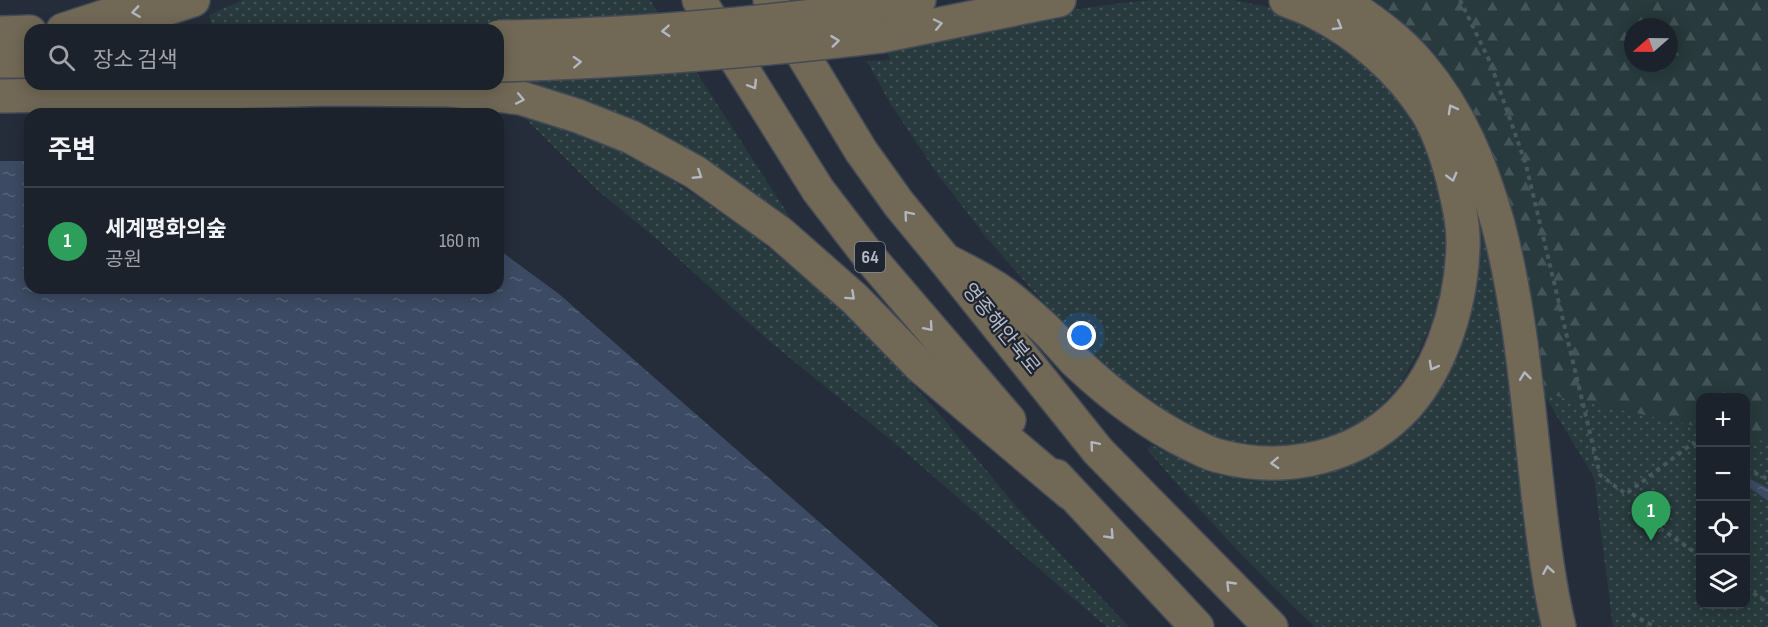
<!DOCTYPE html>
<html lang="ko">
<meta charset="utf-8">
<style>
:root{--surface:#1c222c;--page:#252a34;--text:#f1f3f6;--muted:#a0a4a9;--line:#3a3f48;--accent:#90aff0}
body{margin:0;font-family:"Sofia Sans Condensed","Noto Sans KR",sans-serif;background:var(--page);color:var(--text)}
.controls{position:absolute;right:18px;bottom:18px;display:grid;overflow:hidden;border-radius:12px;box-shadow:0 3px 15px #0003}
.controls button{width:54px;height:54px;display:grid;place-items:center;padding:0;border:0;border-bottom:2px solid var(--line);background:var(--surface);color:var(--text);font:30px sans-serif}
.compass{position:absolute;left:1624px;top:18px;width:54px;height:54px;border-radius:50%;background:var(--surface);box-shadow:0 3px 15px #0003;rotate:250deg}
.you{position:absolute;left:1082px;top:336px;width:21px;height:21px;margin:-15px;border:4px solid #fff;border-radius:50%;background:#1a73e8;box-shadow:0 0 0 9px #1a73e833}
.badge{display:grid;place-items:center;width:39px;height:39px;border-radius:50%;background:var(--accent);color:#fff;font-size:20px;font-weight:700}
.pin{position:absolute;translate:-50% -50px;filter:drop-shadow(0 2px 3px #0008)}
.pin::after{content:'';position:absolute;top:32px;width:21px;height:18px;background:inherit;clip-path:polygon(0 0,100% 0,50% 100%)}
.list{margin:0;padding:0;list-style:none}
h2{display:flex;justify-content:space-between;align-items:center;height:78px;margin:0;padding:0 24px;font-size:26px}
h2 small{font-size:20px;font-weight:400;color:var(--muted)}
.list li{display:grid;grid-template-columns:39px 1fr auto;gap:18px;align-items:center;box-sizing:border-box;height:108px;padding:0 24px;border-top:2px solid var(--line)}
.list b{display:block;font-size:22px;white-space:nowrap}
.list p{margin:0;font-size:20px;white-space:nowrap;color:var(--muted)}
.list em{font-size:20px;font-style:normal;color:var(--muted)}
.icon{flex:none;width:33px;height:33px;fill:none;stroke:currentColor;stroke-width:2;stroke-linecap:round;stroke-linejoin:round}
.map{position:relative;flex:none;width:1768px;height:627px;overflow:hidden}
.search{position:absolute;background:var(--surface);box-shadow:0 3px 15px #0003;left:24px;top:24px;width:480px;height:66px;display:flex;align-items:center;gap:15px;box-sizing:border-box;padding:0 21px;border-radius:18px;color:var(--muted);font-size:22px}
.panel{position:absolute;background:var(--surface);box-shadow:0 3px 15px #0003;left:24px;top:108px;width:480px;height:186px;border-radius:18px}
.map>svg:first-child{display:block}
.green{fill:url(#green-dots)}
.forest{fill:url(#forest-firs);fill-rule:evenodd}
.water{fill:url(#water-ripples)}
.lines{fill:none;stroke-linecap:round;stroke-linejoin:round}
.highway-casing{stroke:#444a56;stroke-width:36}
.path{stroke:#47575b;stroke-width:4;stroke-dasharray:4.5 4.5;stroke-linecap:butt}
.highway{stroke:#716856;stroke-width:33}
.highway-bridge-casing{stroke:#444a56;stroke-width:36;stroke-linecap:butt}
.highway-bridge{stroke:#716856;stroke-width:33}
.oneway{stroke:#b1b6c1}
.labels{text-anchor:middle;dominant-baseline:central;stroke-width:4.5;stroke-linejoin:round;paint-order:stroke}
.shield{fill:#1e2430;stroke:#878d9a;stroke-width:1.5}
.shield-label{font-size:18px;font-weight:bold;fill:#b4bac7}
.street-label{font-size:20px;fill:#b4bac7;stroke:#1e2430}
</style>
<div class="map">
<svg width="1768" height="627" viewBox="0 0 1768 627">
<defs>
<pattern id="green-dots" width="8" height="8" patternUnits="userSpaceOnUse" patternTransform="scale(1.5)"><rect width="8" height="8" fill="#283a3d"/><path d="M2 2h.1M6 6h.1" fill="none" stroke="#455458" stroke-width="1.8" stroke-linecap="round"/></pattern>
<pattern id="forest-firs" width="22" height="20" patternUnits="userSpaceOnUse" patternTransform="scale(1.5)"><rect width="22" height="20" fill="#283a3d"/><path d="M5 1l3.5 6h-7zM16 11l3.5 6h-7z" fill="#455458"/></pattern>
<pattern id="water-ripples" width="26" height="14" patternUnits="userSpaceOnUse" patternTransform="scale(1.5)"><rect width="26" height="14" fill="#3c4a63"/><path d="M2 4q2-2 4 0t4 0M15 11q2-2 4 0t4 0" fill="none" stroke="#566278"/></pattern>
</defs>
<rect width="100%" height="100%" fill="#252d3b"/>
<g class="green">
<polygon points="243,0 650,0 800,233 498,80 498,30 213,30 209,15"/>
<path d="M1155 0H1233L1273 8 1321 29 1359 55 1396 92 1418 124 1434 160 1444 206 1447 262 1437 311 1418 353 1399 386 1373 414 1343 434 1305 444 1272 448 1234 444 1189 430 1097 364 986 237 936 172 890 103 867 61 890 60 886 48C975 29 1064 7 1155 0Z"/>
<polygon points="522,115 602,143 651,167 698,197 756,238 819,289 872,341 938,412 1019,510 1129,627 1107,627 1066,592 902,449 769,341 659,241 595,188"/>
<path d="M1483 204 1549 627H1315C1255 572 1200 511 1147 449L1151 445 1196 465 1403 428 1473 215 1477 206Z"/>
<polygon points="1543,393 1700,427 1700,604 1746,604 1746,437 1768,442 1768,627 1613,627 1594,477"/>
</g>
<path class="forest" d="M1374 0H1768V442L1746 437V398H1700V427L1543 393 1513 221 1493 156 1464 98 1430 48 1398 18ZM1633 27H1669V63H1633Z"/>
<g class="water">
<polygon points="0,161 30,161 30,288 498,288 498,249 559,294 939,627 0,627"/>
<polygon points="1746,477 1768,488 1768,501 1746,485"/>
</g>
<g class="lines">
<g class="highway-casing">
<g id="highway">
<polyline points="699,0 818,190 871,259 1009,420"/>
<polyline points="770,0 861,151 899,204 945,260 1098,451 1271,627"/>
<path d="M1341 0C1370 19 1399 39 1421 66 1460 112 1482 167 1498 224 1522 315 1528 408 1539 502 1544 543 1549 586 1559 627"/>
<polyline points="870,9 919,0"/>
<polyline points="63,30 109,15 168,8 193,0"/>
<polyline points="0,33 30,32"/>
<polyline points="881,36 1059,0"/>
<polyline points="0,61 30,61"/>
<polyline points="0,96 192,93 326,89 450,90 521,98 578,116 631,137 695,172 780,233 855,299 921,367 1070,493"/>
<path d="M945 260C961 268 977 276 991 285 1009 295 1025 311 1040 324 1053 335 1064 350 1076 362 1111 395 1147 423 1190 444 1199 448 1209 454 1219 456 1278 472 1344 461 1391 421 1439 381 1461 307 1463 247 1464 225 1458 201 1453 180 1447 157 1439 132 1427 112 1400 70 1359 34 1315 12 1306 7 1295 4 1286 0"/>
<polyline points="1056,476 1197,627"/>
</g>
</g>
<g class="path">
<polyline points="1460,0 1490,62 1526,165 1600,475 1626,494 1693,443 1700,447"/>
<polyline points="1746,469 1768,479"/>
<polyline points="1660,528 1700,556"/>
<polyline points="1746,588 1768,603"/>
<polyline points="1632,614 1655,627"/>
</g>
<use href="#highway" class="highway"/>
<g class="highway-bridge-casing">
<g id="highway-bridge">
<path d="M498 37C623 36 746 25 870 9"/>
<path d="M498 65C626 62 754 51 881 36"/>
</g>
</g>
<use href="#highway-bridge" class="highway-bridge"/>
</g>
<defs><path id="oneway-chevron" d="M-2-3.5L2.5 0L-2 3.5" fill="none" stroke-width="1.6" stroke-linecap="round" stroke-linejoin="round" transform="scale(1.5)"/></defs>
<g class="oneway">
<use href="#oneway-chevron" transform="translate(136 12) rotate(172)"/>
<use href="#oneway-chevron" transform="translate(938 24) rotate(-12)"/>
<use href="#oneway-chevron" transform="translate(1338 26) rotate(31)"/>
<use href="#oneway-chevron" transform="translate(666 31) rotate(176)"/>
<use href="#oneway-chevron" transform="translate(835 41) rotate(-7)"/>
<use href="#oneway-chevron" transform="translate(577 62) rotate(-3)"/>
<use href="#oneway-chevron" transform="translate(753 85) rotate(58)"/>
<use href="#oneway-chevron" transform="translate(520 99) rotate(11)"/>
<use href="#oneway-chevron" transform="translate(1452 109) rotate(-119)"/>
<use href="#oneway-chevron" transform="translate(698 175) rotate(33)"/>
<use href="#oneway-chevron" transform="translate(1452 177) rotate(75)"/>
<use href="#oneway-chevron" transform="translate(908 215) rotate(-130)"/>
<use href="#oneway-chevron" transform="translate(851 296) rotate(42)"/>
<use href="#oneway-chevron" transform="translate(929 327) rotate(49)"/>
<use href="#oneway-chevron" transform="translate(1433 366) rotate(119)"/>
<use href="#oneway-chevron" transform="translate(1525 376) rotate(-97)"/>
<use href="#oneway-chevron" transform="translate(1094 445) rotate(-130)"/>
<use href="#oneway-chevron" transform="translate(1275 463) rotate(177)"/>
<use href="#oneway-chevron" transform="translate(1110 535) rotate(47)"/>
<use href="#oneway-chevron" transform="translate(1548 570) rotate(-100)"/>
<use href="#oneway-chevron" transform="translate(1230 585) rotate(-134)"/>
</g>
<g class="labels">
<rect class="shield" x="855" y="242" width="30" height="30" rx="4.5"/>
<g class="shield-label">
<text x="870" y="257">64</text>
</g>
<g class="street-label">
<text transform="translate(1001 329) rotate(51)">영종해안북로</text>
</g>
</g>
</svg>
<div class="controls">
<button>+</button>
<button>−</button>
<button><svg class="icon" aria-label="locate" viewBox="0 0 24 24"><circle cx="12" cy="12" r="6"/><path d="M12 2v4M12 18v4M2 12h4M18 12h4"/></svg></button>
<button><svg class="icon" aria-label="layers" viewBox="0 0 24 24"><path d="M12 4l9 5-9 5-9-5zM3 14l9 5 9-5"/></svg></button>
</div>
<svg class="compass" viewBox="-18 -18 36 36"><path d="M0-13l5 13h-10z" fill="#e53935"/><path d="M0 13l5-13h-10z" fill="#a0a4a9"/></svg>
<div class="you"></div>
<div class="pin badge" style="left:1651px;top:541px;background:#2e9e5b">1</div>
<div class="search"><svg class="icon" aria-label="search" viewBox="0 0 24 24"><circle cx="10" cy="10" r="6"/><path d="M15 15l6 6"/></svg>장소 검색</div>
<section class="panel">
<h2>주변<small></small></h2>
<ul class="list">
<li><span class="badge" style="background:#2e9e5b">1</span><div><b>세계평화의숲</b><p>공원</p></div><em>160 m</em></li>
</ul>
</section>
</div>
